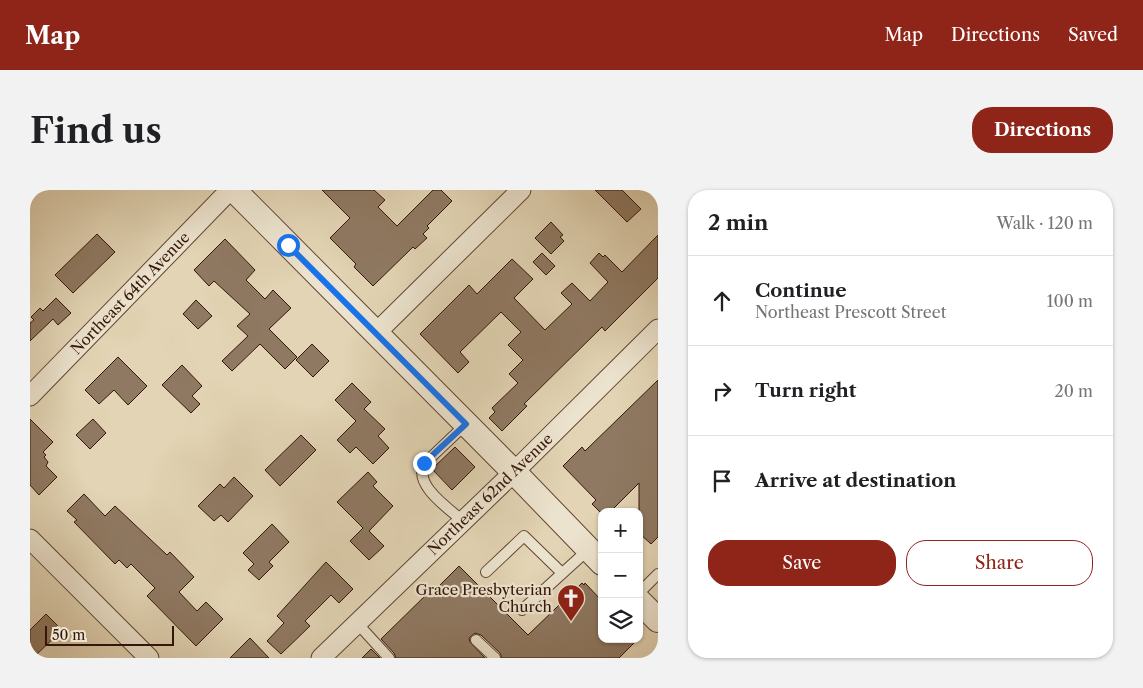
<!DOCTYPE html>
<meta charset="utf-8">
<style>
:root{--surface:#fff;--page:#f2f2f2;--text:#202124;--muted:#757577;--line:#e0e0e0;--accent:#8f2418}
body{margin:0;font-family:"Libre Caslon Text",serif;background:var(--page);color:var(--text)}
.controls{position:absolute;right:15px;bottom:15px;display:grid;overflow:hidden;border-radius:10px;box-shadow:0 1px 4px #0004}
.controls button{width:45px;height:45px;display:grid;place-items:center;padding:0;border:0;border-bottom:1px solid var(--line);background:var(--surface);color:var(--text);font:25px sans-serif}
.scale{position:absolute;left:15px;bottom:12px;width:129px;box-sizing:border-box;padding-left:5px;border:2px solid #35160a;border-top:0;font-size:14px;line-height:18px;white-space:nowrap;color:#35160a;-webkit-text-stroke:4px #ece3ce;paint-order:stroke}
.stop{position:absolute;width:15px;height:15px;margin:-11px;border:4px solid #1a73e8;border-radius:50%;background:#fff}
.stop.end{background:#1a73e8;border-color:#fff;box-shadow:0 1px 5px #0008}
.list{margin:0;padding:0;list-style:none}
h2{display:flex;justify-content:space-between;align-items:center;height:65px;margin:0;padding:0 20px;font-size:21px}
h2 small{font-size:16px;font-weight:400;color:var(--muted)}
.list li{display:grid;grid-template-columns:32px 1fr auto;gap:15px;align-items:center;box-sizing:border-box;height:90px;padding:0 20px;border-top:1px solid var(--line)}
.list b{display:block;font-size:19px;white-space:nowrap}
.list p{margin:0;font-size:16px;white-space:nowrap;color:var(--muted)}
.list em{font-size:16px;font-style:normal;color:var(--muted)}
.actions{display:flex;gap:10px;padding:15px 20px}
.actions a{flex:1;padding:11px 0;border:1px solid var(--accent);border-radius:20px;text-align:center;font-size:18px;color:var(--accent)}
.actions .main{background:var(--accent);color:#fff}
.icon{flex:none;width:28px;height:28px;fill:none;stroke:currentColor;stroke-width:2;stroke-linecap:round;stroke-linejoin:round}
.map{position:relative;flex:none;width:628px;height:468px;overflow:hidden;border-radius:20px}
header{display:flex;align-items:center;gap:30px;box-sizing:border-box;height:70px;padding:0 25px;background:var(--accent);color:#fff}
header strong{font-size:24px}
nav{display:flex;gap:28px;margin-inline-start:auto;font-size:18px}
.intro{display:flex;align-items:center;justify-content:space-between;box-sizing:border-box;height:120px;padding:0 30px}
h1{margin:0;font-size:35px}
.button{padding:12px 22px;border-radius:20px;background:var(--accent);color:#fff;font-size:18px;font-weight:700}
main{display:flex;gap:30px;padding:0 30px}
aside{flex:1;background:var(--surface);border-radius:20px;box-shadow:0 1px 4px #0004}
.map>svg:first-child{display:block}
.building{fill:#8f7962;stroke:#35160a}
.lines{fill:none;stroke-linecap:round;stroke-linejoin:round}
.service-casing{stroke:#604634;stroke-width:12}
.minor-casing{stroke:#604634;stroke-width:21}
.tertiary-casing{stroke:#604634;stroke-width:26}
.service{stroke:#ece3ce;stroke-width:10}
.minor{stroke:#ece3ce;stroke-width:19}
.tertiary{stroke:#ece3ce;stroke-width:24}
.route{stroke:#1a73e8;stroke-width:6}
.labels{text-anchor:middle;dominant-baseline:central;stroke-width:4.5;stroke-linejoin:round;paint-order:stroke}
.street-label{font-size:15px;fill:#35160a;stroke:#ece3ce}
.poi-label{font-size:15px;fill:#35160a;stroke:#ece3ce;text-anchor:end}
</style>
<header>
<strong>Map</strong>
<nav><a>Map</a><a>Directions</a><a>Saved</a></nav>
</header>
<div class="intro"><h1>Find us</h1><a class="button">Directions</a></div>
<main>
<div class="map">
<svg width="628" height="468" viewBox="0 0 628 468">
<rect width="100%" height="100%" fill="#e2d4b4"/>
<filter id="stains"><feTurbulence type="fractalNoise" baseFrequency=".004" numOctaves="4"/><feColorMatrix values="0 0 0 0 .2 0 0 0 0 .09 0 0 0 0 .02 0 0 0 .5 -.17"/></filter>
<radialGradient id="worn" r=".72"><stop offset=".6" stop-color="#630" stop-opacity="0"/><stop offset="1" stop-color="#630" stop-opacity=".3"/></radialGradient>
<g class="building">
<polygon points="292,0 344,0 355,10 348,17 367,36 403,0 411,0 422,11 397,36 399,38 393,44 397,48 385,59 383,57 343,96 324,77 326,74 300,48 320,28"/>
<polygon points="565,0 592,0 611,19 597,32"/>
<polygon points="521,32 533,45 530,47 534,51 521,64 505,48"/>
<polygon points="67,44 85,62 43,103 25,85"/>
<polygon points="628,45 628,88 575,141 572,137 494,214 497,216 472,241 459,228 465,222 462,218 488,193 479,184 493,170 478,155 491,142 471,122 430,162 439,172 428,183 390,144 439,95 447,104 482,69 503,89 484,108 515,140 542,114 531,103 542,93 560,111 578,92 560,73 569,63 573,67 575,65 592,82"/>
<polygon points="195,49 225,80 216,90 235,109 243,100 261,118 239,139 267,167 255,179 230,154 202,181 192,171 218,146 207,136 220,124 184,91 179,96 164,80"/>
<polygon points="512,63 525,76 516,85 503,72"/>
<polygon points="26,108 41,123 28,135 23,129 0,151 0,133 4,130 1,127 10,118 13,121"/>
<polygon points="166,110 182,126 168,139 153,124"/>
<polygon points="282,154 299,171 283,187 266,170"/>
<polygon points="88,167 117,196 98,215 84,200 69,214 55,200"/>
<polygon points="152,175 172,196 162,206 170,214 161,223 132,195"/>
<polygon points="628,190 628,347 621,354 609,343 609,293 580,322 570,322 562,314 566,310 533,276 552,257 555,261"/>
<polygon points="322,193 341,212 334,219 355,239 348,246 359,258 343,274 326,257 320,263 307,250 326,231 305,210"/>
<polygon points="0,229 23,252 13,262 16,265 14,267 18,272 16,276 27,287 9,305 0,295"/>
<polygon points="63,229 76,243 60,259 46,245"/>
<polygon points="271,245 286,260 250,296 235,280"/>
<polygon points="425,257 445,277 422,300 402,279"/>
<polygon points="338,282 347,292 343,296 363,316 339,341 354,356 339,370 320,351 333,338 307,312"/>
<polygon points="204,287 223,306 198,332 191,325 184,331 168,316 190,294 194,298"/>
<polygon points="54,304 75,326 85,316 137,365 140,362 164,387 149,402 167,421 176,412 193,429 166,456 117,406 125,398 101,374 97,378 89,370 85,374 44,332 47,330 37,321"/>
<polygon points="242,334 259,352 239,372 243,376 229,390 218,380 224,374 213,363"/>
<polygon points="296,372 323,399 309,413 301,405 275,431 280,436 251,464 237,451 254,433 247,426"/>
<polygon points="429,376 498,445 552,393 554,395 555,393 572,411 572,449 608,449 589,468 472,468 470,463 451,445 445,443 439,448 440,452 455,468 366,468 364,463 351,449 399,402 401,404"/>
<polygon points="16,424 32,440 3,468 0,468 0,440"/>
<polygon points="220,448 239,468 200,468"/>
<polygon points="341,459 350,468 332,468"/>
</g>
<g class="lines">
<g class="service-casing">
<g id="service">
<path d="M433 331C418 318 382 294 395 273L436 234"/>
<polyline points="456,382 494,346 532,383"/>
<polyline points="609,403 628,384"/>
<polyline points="492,420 559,359"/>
<polyline points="327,433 359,468"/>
<polyline points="446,450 465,468"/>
</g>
</g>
<g class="minor-casing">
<g id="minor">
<polyline points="346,143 491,0"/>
<polyline points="0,206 200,0"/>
<polyline points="0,349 119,468"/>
<polyline points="291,468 484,282 628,139"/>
</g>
</g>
<g class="tertiary-casing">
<g id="tertiary">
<polyline points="204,0 484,282 572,373"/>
<polyline points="609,411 628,430"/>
</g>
</g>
<use href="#service" class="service"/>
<use href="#minor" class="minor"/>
<use href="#tertiary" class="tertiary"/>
</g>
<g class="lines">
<polyline class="route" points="258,55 436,234 394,273"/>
</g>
<defs>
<g id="church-pin" transform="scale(1.4375)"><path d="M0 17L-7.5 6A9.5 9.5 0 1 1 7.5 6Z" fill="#8f2418" stroke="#ece3ce"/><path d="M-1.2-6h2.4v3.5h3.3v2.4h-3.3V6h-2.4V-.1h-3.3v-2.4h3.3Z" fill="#fff"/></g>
</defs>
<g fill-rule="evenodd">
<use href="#church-pin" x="541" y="408"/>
</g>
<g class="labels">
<g class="street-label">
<text transform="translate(100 103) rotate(-46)">Northeast 64th Avenue</text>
<text transform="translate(460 304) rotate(-44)">Northeast 62nd Avenue</text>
</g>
<g class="poi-label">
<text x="522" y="399">Grace Presbyterian<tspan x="522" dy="17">Church</tspan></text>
</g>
</g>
<rect width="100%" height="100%" filter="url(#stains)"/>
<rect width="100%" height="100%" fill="url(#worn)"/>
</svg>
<div class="controls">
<button>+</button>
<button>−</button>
<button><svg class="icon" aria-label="layers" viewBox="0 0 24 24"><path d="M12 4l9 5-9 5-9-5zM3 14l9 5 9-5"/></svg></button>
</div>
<div class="scale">50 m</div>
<div class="stop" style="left:258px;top:55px"></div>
<div class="stop end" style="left:394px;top:273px"></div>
</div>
<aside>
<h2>2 min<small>Walk · 120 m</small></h2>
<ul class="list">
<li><svg class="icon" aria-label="ahead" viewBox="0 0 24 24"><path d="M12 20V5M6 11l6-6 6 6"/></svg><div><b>Continue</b><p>Northeast Prescott Street</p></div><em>100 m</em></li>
<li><svg class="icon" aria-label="right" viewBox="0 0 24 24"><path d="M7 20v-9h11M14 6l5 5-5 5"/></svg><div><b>Turn right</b></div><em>20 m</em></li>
<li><svg class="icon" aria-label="arrive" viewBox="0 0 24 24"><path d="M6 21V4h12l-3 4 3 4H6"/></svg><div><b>Arrive at destination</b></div></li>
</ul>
<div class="actions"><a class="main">Save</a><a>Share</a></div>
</aside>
</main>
